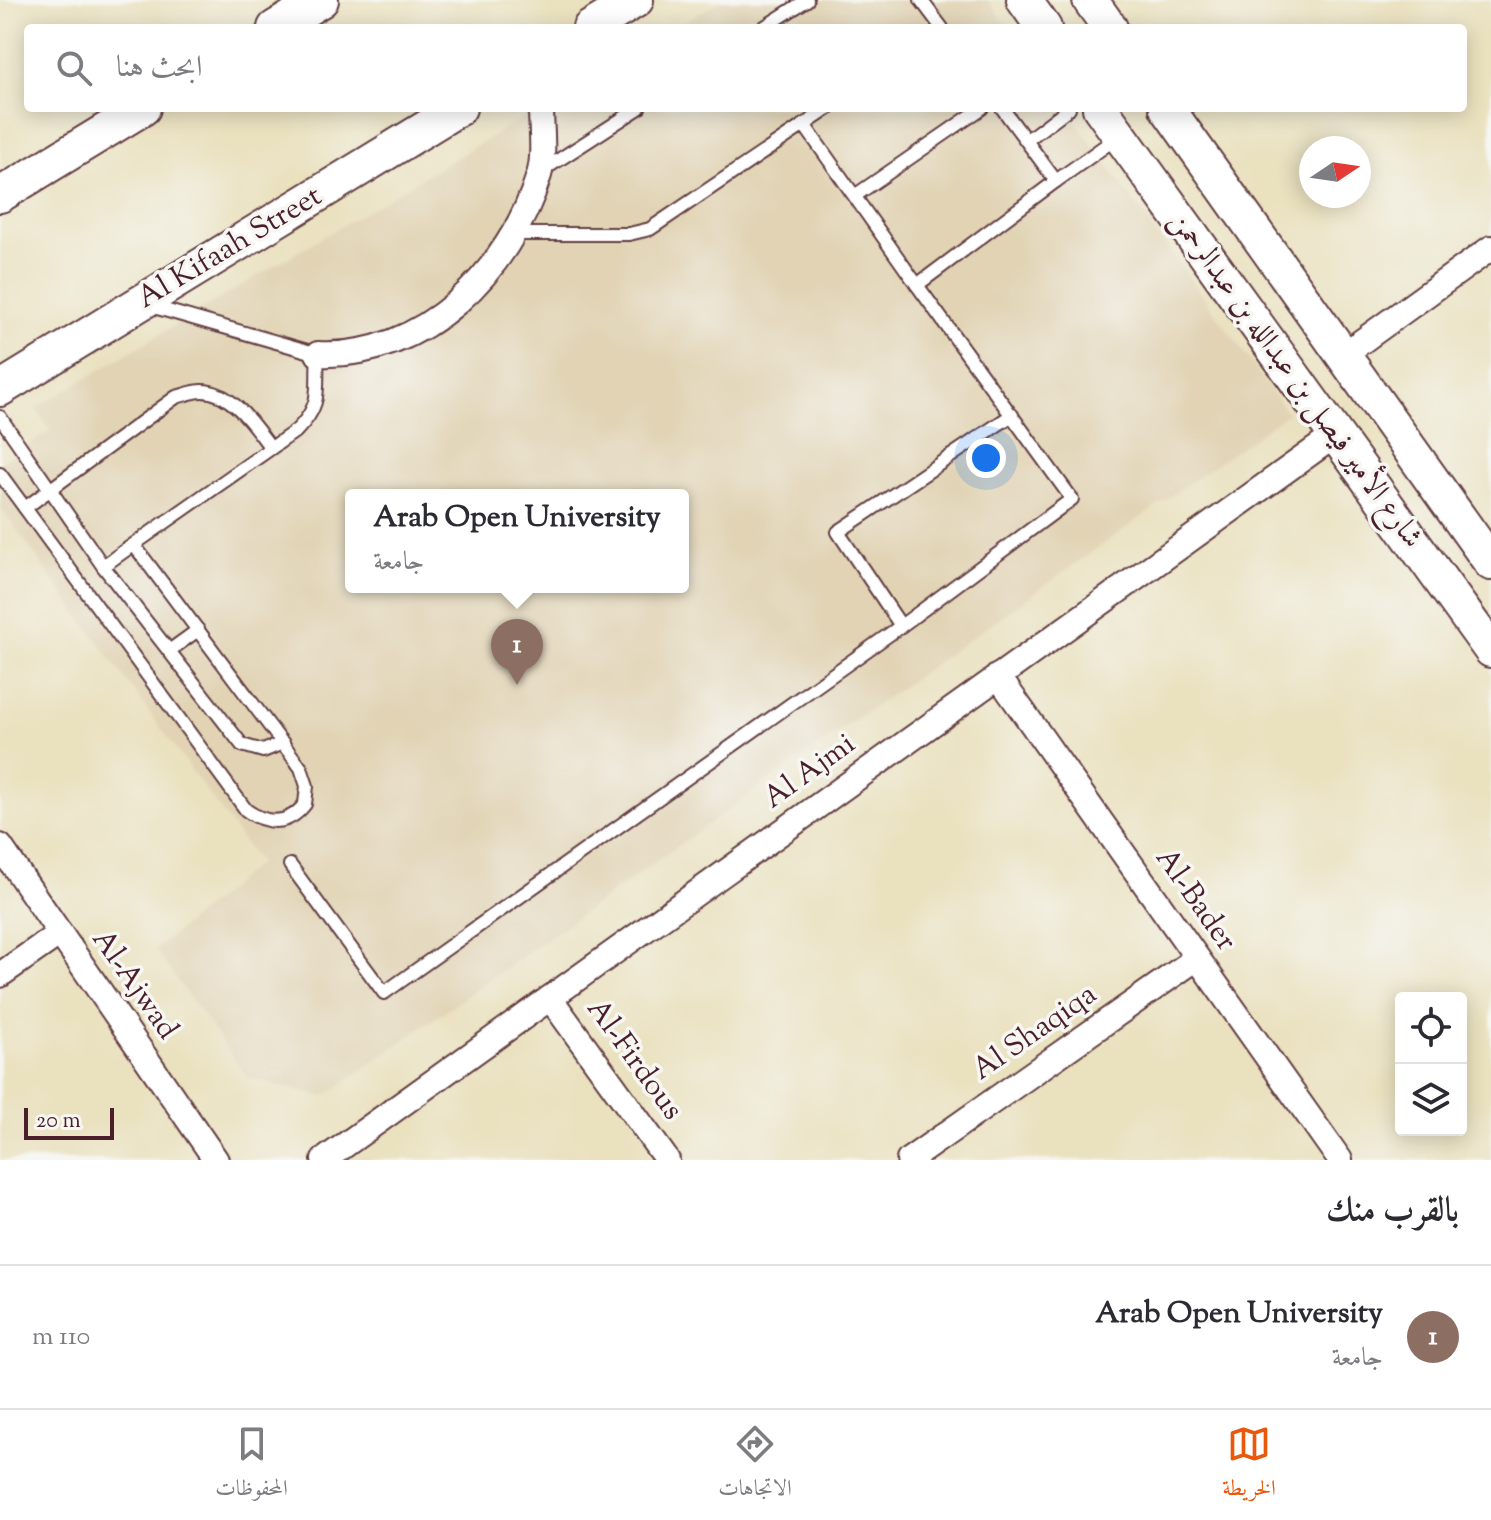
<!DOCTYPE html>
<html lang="ar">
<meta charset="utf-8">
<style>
:root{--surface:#fff;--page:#f7f7f7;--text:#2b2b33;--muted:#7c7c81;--line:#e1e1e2;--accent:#ea580c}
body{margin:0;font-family:"Sorts Mill Goudy",Amiri,serif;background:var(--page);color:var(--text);direction:rtl}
.controls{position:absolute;right:24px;bottom:24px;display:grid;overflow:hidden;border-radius:8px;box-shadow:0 4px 20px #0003}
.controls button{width:72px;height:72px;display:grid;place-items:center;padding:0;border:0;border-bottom:2px solid var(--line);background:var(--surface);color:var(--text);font:40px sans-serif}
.compass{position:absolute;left:1299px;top:136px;width:72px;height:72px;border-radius:50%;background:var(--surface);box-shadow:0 4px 20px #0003;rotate:77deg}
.scale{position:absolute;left:24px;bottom:20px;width:90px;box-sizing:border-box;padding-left:8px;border:4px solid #4a1f2b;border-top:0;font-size:22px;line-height:28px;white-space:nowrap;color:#4a1f2b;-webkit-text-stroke:6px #f6f6f2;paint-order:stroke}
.you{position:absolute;left:986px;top:458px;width:28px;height:28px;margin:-20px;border:6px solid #fff;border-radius:50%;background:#1a73e8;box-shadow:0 0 0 12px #1a73e833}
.badge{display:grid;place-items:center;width:52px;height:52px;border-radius:50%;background:var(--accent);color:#fff;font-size:26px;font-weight:700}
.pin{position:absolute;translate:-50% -66px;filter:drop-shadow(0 2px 4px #0008)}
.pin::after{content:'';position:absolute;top:42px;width:28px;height:24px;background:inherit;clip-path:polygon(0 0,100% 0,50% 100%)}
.popup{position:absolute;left:345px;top:489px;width:344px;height:104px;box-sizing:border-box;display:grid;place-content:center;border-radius:8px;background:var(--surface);filter:drop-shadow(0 2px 6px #0005);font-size:26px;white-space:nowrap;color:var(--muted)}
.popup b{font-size:30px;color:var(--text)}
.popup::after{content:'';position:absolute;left:50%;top:100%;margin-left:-16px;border:16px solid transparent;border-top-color:var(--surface)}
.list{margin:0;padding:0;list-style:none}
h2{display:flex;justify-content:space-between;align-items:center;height:104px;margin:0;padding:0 32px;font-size:34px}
h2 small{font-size:26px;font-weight:400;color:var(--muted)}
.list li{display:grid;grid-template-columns:52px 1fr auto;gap:24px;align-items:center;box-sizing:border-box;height:144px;padding:0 32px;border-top:2px solid var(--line)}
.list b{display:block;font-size:30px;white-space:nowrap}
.list p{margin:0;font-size:26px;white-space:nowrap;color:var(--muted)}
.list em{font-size:26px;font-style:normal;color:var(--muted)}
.icon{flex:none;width:44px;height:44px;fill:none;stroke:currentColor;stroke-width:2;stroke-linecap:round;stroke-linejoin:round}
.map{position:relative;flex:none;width:1491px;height:1160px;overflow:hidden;direction:ltr}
.search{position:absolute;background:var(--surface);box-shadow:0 4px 20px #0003;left:24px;right:24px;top:24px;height:88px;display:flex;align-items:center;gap:20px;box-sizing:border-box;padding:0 28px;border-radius:8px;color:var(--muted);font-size:30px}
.sheet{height:248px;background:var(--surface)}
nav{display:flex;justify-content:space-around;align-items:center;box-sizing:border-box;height:112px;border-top:2px solid var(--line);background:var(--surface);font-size:22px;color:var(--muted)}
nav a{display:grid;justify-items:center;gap:4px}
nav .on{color:var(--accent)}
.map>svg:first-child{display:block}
.built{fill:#e1d3b4;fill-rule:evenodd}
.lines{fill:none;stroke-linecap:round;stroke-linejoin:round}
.lane-casing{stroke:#623c41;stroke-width:16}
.street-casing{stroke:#623c41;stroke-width:28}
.secondary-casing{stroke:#623c41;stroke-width:38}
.lane{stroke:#fff;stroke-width:12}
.street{stroke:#fff;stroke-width:24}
.secondary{stroke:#fff;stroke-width:34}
.labels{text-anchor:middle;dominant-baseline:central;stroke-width:7;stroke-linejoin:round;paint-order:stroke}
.street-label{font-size:30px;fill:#4a1f2b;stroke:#f6f6f2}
</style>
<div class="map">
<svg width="1491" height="1160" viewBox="0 0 1491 1160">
<rect width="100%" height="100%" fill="#f6f6f2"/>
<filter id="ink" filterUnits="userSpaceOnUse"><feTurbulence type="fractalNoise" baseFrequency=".0125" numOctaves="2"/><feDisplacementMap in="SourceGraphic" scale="16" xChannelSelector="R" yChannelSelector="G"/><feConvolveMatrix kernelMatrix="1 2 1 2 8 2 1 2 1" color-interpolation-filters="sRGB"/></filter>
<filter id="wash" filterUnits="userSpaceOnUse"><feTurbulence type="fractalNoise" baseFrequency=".006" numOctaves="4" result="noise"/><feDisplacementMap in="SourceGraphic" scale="32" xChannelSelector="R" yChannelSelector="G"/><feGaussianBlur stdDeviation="1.8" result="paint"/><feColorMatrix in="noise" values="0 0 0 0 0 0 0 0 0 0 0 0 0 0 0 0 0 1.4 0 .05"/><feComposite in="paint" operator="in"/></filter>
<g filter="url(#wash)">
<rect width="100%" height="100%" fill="#eae1bf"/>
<g class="built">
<polygon points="722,0 988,0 1008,28 674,28"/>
<path d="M539 108H1066L1288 413 324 1097 248 1078 155 950 259 863 0 507V463L50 431 36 408ZM351 495H683V587H351Z"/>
</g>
</g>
<g filter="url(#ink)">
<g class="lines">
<g class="lane-casing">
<g id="lane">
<polyline points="921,0 942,28"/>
<polyline points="763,28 807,0"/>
<polyline points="805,126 917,285"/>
<polyline points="1027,140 1069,108"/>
<polyline points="540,172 639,108"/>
<polyline points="1056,181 1119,136"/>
<polyline points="856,195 982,108"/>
<polyline points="513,234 629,234 650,229 829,108"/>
<polyline points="0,417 103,566 242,745 263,751 283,743"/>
<path d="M0 474 246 810C267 825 288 826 305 804L307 786 301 768 134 545"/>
<path d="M25 508 176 397C184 395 194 391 202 391 232 391 255 427 271 448"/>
<path d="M103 566 297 430C324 403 315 388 318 354L147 305"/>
<polyline points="901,626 838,532 1012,415"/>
<polyline points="169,651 198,630"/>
<polyline points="290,865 384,993 901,626 1072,499 917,285 1056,181 1002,108"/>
</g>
</g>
<g class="street-casing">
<g id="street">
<path d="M318 354C423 359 510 271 539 175 545 155 541 129 541 108"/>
<polyline points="1343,355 1491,248"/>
<polyline points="998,676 1340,1160"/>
<polyline points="0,846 216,1160"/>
<polyline points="0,975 60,933"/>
<polyline points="550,998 667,1160"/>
<polyline points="324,1160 1334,436"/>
<polyline points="909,1160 1197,958"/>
</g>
</g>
<g class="secondary-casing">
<g id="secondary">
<polyline points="1024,0 1044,28"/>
<polyline points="1090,0 1110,28"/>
<polyline points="275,28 321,0"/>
<polyline points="590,28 636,0"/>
<polyline points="1100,108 1491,650"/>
<polyline points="1167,108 1491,563"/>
<polyline points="0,195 143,108"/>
<polyline points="0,389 459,108"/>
</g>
</g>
<use href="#lane" class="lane"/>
<use href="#street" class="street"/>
<use href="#secondary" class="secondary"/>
</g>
</g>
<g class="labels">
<g class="street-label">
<text transform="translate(230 248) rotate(-31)">Al Kifaah Street</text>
<text transform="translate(1295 380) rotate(54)">شارع الأمير فيصل بن عبدالله بن عبدالرحمن</text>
<text transform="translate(810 772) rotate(-36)">Al Ajmi</text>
<text transform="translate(1195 900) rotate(55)">Al-Bader</text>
<text transform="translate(134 985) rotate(55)">Al-Ajwad</text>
<text transform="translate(1035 1033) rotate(-35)">Al Shaqiqa</text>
<text transform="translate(634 1060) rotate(54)">Al-Firdous</text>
</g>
</g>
</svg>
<div class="controls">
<button><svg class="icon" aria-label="locate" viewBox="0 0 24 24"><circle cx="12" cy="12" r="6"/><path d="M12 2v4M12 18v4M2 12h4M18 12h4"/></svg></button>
<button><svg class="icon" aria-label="layers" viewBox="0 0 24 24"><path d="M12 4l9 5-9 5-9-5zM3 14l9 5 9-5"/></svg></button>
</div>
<svg class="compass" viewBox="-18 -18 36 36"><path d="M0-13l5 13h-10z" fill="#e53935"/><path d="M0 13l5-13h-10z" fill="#7c7c81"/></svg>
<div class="scale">20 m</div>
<div class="you"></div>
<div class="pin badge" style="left:517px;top:685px;background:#8d6e63">1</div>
<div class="popup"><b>Arab Open University</b>جامعة</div>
<div class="search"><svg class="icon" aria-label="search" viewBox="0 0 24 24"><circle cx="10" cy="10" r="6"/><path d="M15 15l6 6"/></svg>ابحث هنا</div>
</div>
<section class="sheet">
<h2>بالقرب منك<small></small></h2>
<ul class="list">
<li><span class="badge" style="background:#8d6e63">1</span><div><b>Arab Open University</b><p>جامعة</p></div><em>110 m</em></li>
</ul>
</section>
<nav>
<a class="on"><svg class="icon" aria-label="map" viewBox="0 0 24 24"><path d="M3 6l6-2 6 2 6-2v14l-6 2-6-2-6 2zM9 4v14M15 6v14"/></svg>الخريطة</a>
<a><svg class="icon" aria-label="directions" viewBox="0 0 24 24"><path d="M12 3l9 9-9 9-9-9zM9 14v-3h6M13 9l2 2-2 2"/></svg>الاتجاهات</a>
<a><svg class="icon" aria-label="saved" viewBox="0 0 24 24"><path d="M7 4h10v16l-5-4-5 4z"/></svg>المحفوظات</a>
</nav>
